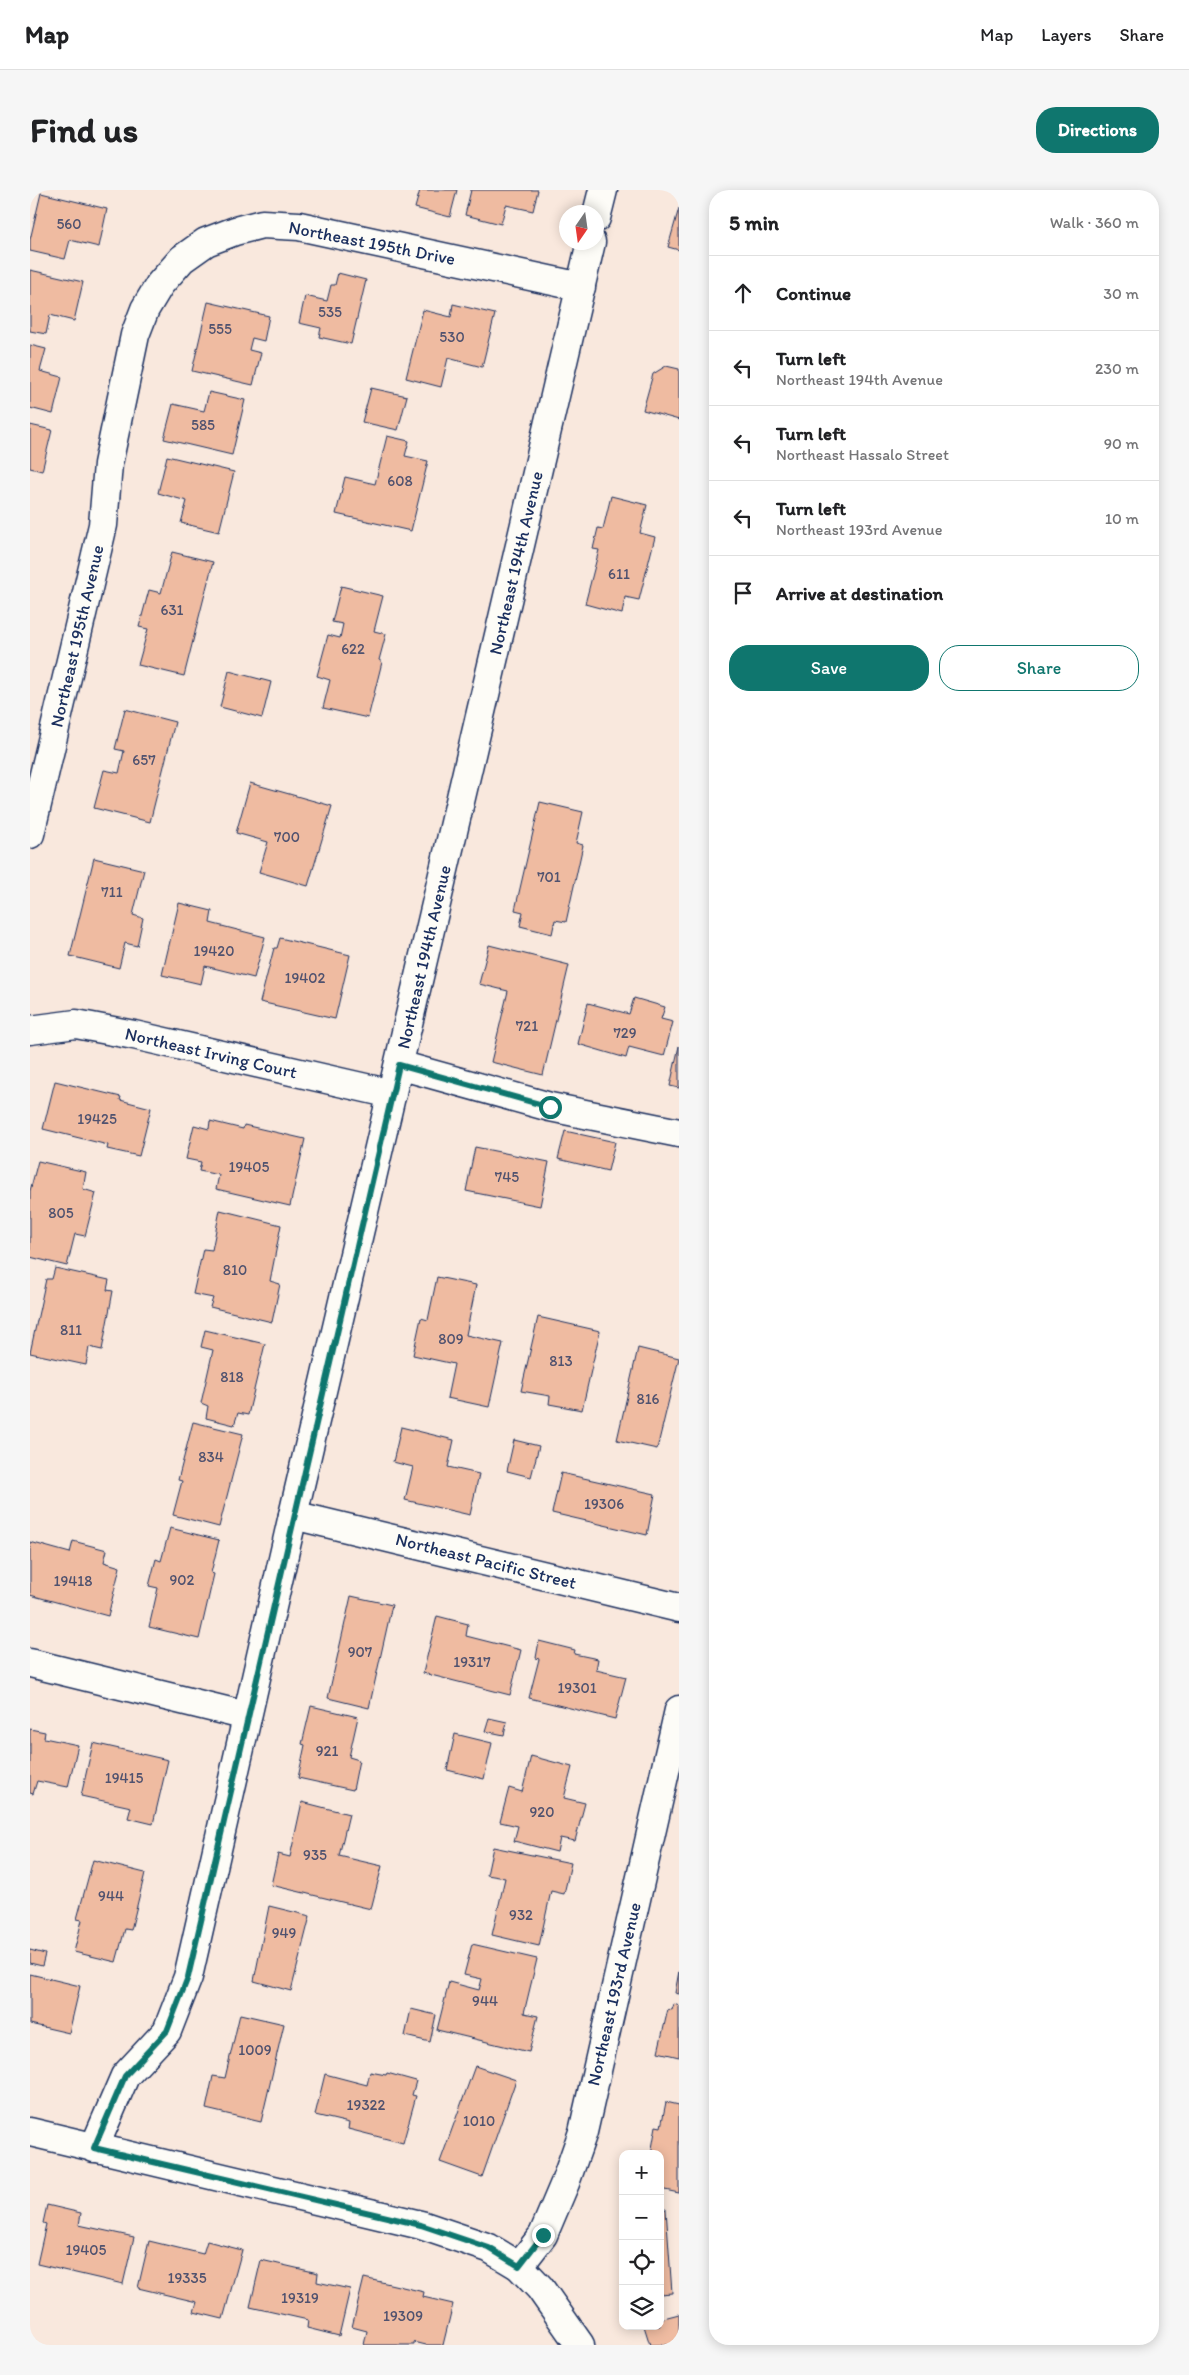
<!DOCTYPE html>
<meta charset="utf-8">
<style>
:root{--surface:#fff;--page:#f6f6f6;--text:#202124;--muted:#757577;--line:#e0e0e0;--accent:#0f766e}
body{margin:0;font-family:Itim,sans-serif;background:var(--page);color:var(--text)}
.controls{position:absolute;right:15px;bottom:15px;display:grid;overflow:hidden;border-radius:10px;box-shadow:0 2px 12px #0003}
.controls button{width:45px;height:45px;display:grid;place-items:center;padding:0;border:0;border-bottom:1px solid var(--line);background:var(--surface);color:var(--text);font:25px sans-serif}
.compass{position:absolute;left:529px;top:15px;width:45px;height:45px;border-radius:50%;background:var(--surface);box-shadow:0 2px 12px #0003;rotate:193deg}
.stop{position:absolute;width:15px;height:15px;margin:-11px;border:4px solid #0f766e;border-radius:50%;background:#fff}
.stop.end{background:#0f766e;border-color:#fff;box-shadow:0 1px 5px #0008}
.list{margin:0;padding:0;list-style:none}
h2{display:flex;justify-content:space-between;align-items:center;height:65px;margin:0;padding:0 20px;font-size:21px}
h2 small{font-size:16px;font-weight:400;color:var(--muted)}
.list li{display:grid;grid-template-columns:32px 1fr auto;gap:15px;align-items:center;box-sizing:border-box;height:75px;padding:0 20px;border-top:1px solid var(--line)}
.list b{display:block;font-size:19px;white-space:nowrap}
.list p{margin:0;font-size:16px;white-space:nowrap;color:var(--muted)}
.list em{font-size:16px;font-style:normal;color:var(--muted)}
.actions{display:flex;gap:10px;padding:15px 20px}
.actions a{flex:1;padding:11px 0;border:1px solid var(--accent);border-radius:20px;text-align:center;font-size:18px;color:var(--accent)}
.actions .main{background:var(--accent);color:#fff}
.icon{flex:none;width:28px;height:28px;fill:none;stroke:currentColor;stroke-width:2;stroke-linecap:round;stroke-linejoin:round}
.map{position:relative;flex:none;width:649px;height:2155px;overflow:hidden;border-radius:20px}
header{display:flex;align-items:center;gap:30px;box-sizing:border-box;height:70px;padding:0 25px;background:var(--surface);border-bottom:1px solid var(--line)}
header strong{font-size:24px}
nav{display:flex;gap:28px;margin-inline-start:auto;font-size:18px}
.intro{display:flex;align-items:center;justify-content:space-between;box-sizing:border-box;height:120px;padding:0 30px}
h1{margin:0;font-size:35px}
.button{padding:12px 22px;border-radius:20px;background:var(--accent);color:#fff;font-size:18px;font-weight:700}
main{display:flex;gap:30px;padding:0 30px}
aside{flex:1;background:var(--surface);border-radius:20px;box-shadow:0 2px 12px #0003}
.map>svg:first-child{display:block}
.building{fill:#efbba1;stroke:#1b2f5e}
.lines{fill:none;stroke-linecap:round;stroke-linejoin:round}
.minor-casing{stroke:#1b2f5e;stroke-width:31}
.minor{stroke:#fdfcf7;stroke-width:28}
.route{stroke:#0f766e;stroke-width:6}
.labels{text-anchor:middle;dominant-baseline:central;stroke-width:4;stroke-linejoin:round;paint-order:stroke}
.number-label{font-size:15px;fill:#50526f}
.street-label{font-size:18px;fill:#1b2f5e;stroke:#fdfcf7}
</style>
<header>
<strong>Map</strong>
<nav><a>Map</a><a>Layers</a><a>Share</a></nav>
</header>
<div class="intro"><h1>Find us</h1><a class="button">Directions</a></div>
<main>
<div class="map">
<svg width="649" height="2155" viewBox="0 0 649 2155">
<rect width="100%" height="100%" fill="#f9e8dd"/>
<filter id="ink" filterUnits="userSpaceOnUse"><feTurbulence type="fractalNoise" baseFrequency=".02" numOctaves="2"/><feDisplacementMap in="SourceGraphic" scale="10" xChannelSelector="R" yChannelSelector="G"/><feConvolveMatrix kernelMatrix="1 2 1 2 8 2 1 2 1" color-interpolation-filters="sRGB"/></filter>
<g filter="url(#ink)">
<g class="building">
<polygon points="390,0 427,0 420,27 385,18"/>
<polygon points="441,0 508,0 503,21 476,15 471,34 435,25"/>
<polygon points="11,3 77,19 69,57 40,50 35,69 0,61 0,50"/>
<polygon points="649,18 649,60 638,57"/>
<polygon points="0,80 53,92 44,131 20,125 16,144 0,141"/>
<polygon points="308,83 336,90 321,154 289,147 291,138 269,133 275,106 297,111 301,95 305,95"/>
<polygon points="178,112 239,126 234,151 222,148 219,160 231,163 223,195 162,181"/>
<polygon points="423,114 465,124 452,177 418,168 411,197 376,188 393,120 421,127"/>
<polygon points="0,155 16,159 10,181 32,187 23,224 0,218"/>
<polygon points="636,176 649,179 649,230 613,220 623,184"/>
<polygon points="341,198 377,206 368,240 332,232"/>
<polygon points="179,202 215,210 202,265 134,249 143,214 174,221"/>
<polygon points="0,235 22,240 12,281 0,278"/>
<polygon points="357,246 379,251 375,266 398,271 381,341 306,324 315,287 345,294"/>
<polygon points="137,266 204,282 189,342 151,333 157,311 128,303"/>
<polygon points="581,306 617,315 610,343 625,347 609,410 595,407 592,424 555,414 569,360 563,359 568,338 573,339"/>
<polygon points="142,362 183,372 154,486 108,475 118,439 109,437 119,400 131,403"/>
<polygon points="311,396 353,406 344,441 356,444 349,470 352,472 338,528 293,518 300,490 287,486 298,445 310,448 313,434 302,432"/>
<polygon points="199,481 241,492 232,528 190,517"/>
<polygon points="95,519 145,532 120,632 64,618 74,580 89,583 94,561 85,559"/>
<polygon points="220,593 302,616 278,696 229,682 238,652 206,643"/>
<polygon points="510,612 553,622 546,653 553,655 536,732 525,730 522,744 490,736 493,722 485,720"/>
<polygon points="64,668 114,680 103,725 113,728 107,756 95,753 89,778 40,766"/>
<polygon points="149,713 182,721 180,733 235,747 224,788 175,776 171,794 132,785"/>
<polygon points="250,748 320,765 305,829 230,812 244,758 247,758"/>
<polygon points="459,755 539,775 513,885 461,872 478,801 449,794"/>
<polygon points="604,808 635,817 631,829 643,832 634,866 599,857 596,868 548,854 558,813 599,824"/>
<polygon points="649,856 649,898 640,896"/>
<polygon points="25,891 91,907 90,910 121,918 109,966 77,959 78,955 13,939"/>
<polygon points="180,931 213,939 214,935 275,949 260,1016 186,999 189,985 169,981 171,972 156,969 164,935 179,939"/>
<polygon points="535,941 585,952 578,981 528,969"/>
<polygon points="445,957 519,972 510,1016 436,1001"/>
<polygon points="8,971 56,982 53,999 66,1003 55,1046 45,1044 37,1076 0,1067 0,1001"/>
<polygon points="190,1020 251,1035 240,1091 250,1094 242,1132 180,1117 183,1108 163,1104 173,1059 182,1060"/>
<polygon points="25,1078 79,1090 77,1100 83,1101 72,1160 59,1157 56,1175 0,1163 16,1089 22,1089"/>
<polygon points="407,1087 446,1095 436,1145 473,1153 459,1217 417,1208 424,1174 383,1165 391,1128 398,1130"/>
<polygon points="508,1127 570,1141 552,1220 519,1214 520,1206 491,1201"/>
<polygon points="175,1140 235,1154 218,1225 208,1223 204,1235 176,1228 178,1216 171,1213 183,1160 171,1157"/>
<polygon points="608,1158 649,1168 627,1259 587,1250"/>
<polygon points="163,1232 213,1244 189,1337 143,1325 152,1291 148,1290"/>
<polygon points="371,1237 424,1250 418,1277 449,1284 440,1325 375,1310 383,1277 363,1272"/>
<polygon points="484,1250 509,1256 501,1287 477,1281"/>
<polygon points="531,1283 625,1304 617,1345 522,1323"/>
<polygon points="140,1338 189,1350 181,1383 184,1384 169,1449 119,1437 128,1398 119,1396 126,1369 131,1371"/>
<polygon points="43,1351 77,1360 74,1372 90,1377 78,1426 0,1405 0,1352 40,1363"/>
<polygon points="321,1406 362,1415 339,1518 298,1508"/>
<polygon points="407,1426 438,1434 436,1446 491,1460 480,1505 393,1483"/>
<polygon points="509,1451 545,1460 544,1464 568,1469 566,1480 596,1487 585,1529 499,1508 509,1469 506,1468"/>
<polygon points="281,1516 328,1527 319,1567 329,1570 323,1600 268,1588 275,1555 272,1554"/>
<polygon points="459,1528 477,1532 474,1545 455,1541"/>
<polygon points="0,1539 15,1542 14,1548 48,1555 38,1597 7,1591 3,1604 0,1603"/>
<polygon points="425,1544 462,1553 454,1589 417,1580"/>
<polygon points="63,1553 138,1570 123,1634 98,1628 101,1617 51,1606"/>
<polygon points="501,1566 542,1577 534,1608 555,1613 545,1651 530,1648 527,1662 484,1651 488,1636 470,1632 479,1598 492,1602"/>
<polygon points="272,1612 319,1624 309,1666 352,1676 341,1719 241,1695 248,1664 260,1667"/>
<polygon points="463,1657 541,1673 534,1704 521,1701 509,1756 462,1745 475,1688 457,1685"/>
<polygon points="63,1670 115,1683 101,1740 95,1739 86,1772 44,1762 52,1730 47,1729"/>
<polygon points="239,1716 280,1726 261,1801 224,1791"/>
<polygon points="442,1754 507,1769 494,1823 508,1826 499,1862 407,1840 419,1792 449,1800 452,1789 434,1785"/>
<polygon points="0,1760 15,1764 12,1776 0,1773"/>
<polygon points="649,1781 649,1804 645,1803"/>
<polygon points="0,1784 50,1796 39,1843 0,1834"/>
<polygon points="644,1814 649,1816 649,1867 628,1862 638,1819 642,1820"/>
<polygon points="381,1819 406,1825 400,1852 375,1846"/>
<polygon points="210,1824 254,1834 231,1932 176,1919 183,1886 195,1888"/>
<polygon points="445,1876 486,1890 452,1987 410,1972"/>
<polygon points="340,1882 356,1885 357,1883 386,1891 382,1905 386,1906 373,1953 318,1939 319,1933 285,1925 295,1884 337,1895"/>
<polygon points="636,1912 649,1915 649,2003 630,1999 630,1964 621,1964 626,1936 631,1937"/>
<polygon points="17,2015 51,2023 49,2035 104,2047 93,2094 7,2074 16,2034 13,2033"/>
<polygon points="636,2019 642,2103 630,2104 630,2020"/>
<polygon points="119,2051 173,2064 177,2051 212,2060 193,2129 164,2122 167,2112 108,2098"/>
<polygon points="231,2070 288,2083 287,2092 320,2099 309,2146 277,2138 278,2130 220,2117"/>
<polygon points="334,2088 394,2102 393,2107 423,2114 413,2155 396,2155 384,2152 384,2155 334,2155 337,2141 322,2137"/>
<polygon points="649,2124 649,2155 620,2155 614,2136 630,2136 630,2129"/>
</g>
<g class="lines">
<g class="minor-casing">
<g id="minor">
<polyline points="566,28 573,0"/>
<polyline points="0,644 73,335 78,274 105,145 115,119 130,94 152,69 176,52 205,41 232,34 269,36 551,97"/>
<polyline points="0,840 46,834 104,845 362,904"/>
<polyline points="369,875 520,917 649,943"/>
<polyline points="263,1325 649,1418"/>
<polyline points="0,1473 217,1526"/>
<polyline points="0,1942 391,2035 459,2058 489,2076 510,2098 550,2155"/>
<polyline points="64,1958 95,1886 137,1841 158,1787 263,1325 561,52"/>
<polyline points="489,2076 513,2045 535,1993 553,1942 649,1520"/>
</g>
</g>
<use href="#minor" class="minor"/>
</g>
</g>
<g class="lines" filter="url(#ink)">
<polyline class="route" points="513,2045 489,2076 459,2058 391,2035 64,1958 95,1886 137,1841 158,1787 369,875 520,917"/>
</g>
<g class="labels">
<g class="number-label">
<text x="39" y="34">560</text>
<text x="300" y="122">535</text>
<text x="190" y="139">555</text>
<text x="422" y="147">530</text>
<text x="173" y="235">585</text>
<text x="370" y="291">608</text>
<text x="589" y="384">611</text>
<text x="142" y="420">631</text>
<text x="323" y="459">622</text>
<text x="114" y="570">657</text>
<text x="257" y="647">700</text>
<text x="519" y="687">701</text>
<text x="82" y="702">711</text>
<text x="184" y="761">19420</text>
<text x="275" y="788">19402</text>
<text x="497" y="836">721</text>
<text x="595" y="843">729</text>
<text x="67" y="929">19425</text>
<text x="219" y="977">19405</text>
<text x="477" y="987">745</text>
<text x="31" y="1023">805</text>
<text x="205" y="1080">810</text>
<text x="41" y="1140">811</text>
<text x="421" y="1149">809</text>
<text x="531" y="1171">813</text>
<text x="202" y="1187">818</text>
<text x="618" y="1209">816</text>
<text x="181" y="1267">834</text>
<text x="574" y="1314">19306</text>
<text x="152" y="1390">902</text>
<text x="43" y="1391">19418</text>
<text x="330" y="1462">907</text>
<text x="442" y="1472">19317</text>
<text x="547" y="1498">19301</text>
<text x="297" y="1561">921</text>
<text x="94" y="1588">19415</text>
<text x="512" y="1622">920</text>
<text x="285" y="1665">935</text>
<text x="81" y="1706">944</text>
<text x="491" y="1725">932</text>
<text x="254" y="1743">949</text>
<text x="455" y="1811">944</text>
<text x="225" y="1860">1009</text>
<text x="336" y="1915">19322</text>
<text x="449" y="1931">1010</text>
<text x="56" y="2060">19405</text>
<text x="157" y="2088">19335</text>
<text x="270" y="2108">19319</text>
<text x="373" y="2126">19309</text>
</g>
<g class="street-label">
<text transform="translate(342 53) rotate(11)">Northeast 195th Drive</text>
<text transform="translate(486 373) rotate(-77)">Northeast 194th Avenue</text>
<text transform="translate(47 446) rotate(-77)">Northeast 195th Avenue</text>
<text transform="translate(394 767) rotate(-77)">Northeast 194th Avenue</text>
<text transform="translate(181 863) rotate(13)">Northeast Irving Court</text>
<text transform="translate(456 1371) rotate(14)">Northeast Pacific Street</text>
<text transform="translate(584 1804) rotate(-77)">Northeast 193rd Avenue</text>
</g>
</g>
</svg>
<div class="controls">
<button>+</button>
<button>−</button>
<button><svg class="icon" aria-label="locate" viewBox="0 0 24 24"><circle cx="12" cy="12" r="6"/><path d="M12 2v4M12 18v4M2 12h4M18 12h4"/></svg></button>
<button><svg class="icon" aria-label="layers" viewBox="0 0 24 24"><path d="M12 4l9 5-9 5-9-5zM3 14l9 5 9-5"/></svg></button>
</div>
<svg class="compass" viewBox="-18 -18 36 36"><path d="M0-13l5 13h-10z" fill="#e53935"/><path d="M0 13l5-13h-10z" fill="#757577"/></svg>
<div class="stop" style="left:520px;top:917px"></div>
<div class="stop end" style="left:513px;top:2045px"></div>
</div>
<aside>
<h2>5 min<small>Walk · 360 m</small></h2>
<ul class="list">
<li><svg class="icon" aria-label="ahead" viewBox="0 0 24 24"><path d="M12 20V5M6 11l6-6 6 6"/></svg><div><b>Continue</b></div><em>30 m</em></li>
<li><svg class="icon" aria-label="left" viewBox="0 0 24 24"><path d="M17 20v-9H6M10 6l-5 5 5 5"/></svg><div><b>Turn left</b><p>Northeast 194th Avenue</p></div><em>230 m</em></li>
<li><svg class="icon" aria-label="left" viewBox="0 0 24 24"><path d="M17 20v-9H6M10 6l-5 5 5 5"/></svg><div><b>Turn left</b><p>Northeast Hassalo Street</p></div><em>90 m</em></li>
<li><svg class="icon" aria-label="left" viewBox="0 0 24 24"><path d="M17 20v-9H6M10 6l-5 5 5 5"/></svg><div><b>Turn left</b><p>Northeast 193rd Avenue</p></div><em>10 m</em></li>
<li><svg class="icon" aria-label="arrive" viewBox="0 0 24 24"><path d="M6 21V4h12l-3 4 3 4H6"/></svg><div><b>Arrive at destination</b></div></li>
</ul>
<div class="actions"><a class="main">Save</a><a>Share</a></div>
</aside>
</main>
